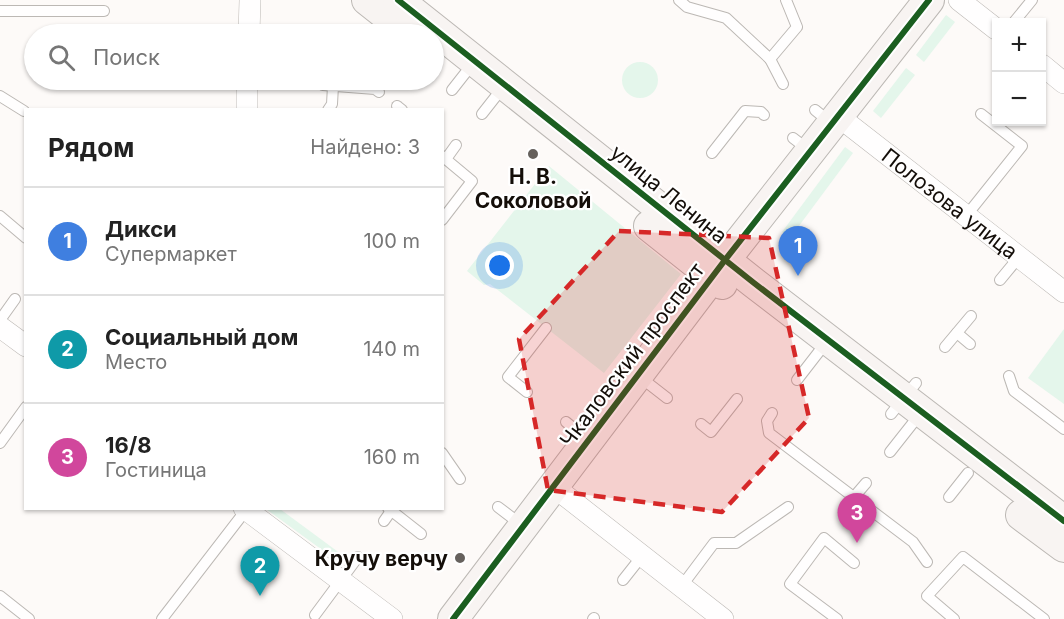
<!DOCTYPE html>
<html lang="ru">
<meta charset="utf-8">
<style>
:root{--surface:#fff;--page:#f6f6f6;--text:#222;--muted:#767676;--line:#e0e0e0;--accent:#66615d}
body{margin:0;font-family:Inter,sans-serif;background:var(--page);color:var(--text)}
.controls{position:absolute;right:18px;top:18px;display:grid;overflow:hidden;border-radius:0px;box-shadow:0 2px 4px #0004}
.controls button{width:54px;height:54px;display:grid;place-items:center;padding:0;border:0;border-bottom:2px solid var(--line);background:var(--surface);color:var(--text);font:30px sans-serif}
.you{position:absolute;left:500px;top:266px;width:21px;height:21px;margin:-15px;border:4px solid #fff;border-radius:50%;background:#1a73e8;box-shadow:0 0 0 9px #1a73e833}
.badge{display:grid;place-items:center;width:39px;height:39px;border-radius:50%;background:var(--accent);color:#fff;font-size:20px;font-weight:700}
.pin{position:absolute;translate:-50% -50px;filter:drop-shadow(0 2px 3px #0008)}
.pin::after{content:'';position:absolute;top:32px;width:21px;height:18px;background:inherit;clip-path:polygon(0 0,100% 0,50% 100%)}
.list{margin:0;padding:0;list-style:none}
h2{display:flex;justify-content:space-between;align-items:center;height:78px;margin:0;padding:0 24px;font-size:26px}
h2 small{font-size:20px;font-weight:400;color:var(--muted)}
.list li{display:grid;grid-template-columns:39px 1fr auto;gap:18px;align-items:center;box-sizing:border-box;height:108px;padding:0 24px;border-top:2px solid var(--line)}
.list b{display:block;font-size:22px;white-space:nowrap}
.list p{margin:0;font-size:20px;white-space:nowrap;color:var(--muted)}
.list em{font-size:20px;font-style:normal;color:var(--muted)}
.icon{flex:none;width:33px;height:33px;fill:none;stroke:currentColor;stroke-width:2;stroke-linecap:round;stroke-linejoin:round}
.map{position:relative;flex:none;width:1064px;height:619px;overflow:hidden}
.search{position:absolute;background:var(--surface);box-shadow:0 2px 4px #0004;left:24px;top:24px;width:420px;height:66px;display:flex;align-items:center;gap:15px;box-sizing:border-box;padding:0 21px;border-radius:33px;color:var(--muted);font-size:22px}
.panel{position:absolute;background:var(--surface);box-shadow:0 2px 4px #0004;left:24px;top:108px;width:420px;height:402px;border-radius:0px}
.map>svg:first-child{display:block}
.green{fill:#e4f6eb}
.lines{fill:none;stroke-linecap:round;stroke-linejoin:round}
.lane-casing{stroke:#bcb8b4;stroke-width:12}
.street-casing{stroke:#bcb8b4;stroke-width:22}
.secondary-casing{stroke:#bcb8b4;stroke-width:32}
.lane{stroke:#fffefe;stroke-width:10}
.street{stroke:#fffefe;stroke-width:21}
.secondary{stroke:#f8f4f2;stroke-width:30}
.cycleway-casing{stroke:#fff;stroke-width:10}
.cycleway{stroke:#1b5e20;stroke-width:6}
.marked{fill:#d62828;fill-opacity:0.2;stroke:#d62828;stroke-width:4.5;stroke-dasharray:12 8;stroke-linejoin:round}
.poi-dot{fill:#66615d;stroke:#fff;stroke-width:2}
.labels{text-anchor:middle;dominant-baseline:central;stroke-width:4.5;stroke-linejoin:round;paint-order:stroke}
.poi-label{font-size:21px;font-weight:bold;fill:#140e09;stroke:#fff}
.street-label{font-size:21px;fill:#140e09;stroke:#fff}
</style>
<div class="map">
<svg width="1064" height="619" viewBox="0 0 1064 619">
<rect width="100%" height="100%" fill="#fdfaf8"/>
<g class="green">
<polygon points="946,15 955,22 924,62 916,55"/>
<circle cx="640" cy="80" r="18"/>
<polygon points="906,68 915,75 881,118 873,111"/>
<polygon points="845,147 853,153 790,238 782,232"/>
<polygon points="549,166 681,274 604,373 490,284 484,285 467,271"/>
<polygon points="1064,329 1064,404 1028,378"/>
<polygon points="266,509 280,509 345,557 340,563"/>
</g>
<g class="lines">
<g class="lane-casing">
<g id="lane">
<polyline points="679,0 687,7 726,18 770,59 797,27 786,0"/>
<polyline points="0,11 104,11"/>
<polyline points="1014,22 1032,0"/>
<polyline points="770,59 783,84"/>
<polyline points="247,84 274,84"/>
<polyline points="323,85 375,89 379,92"/>
<polyline points="452,90 474,62"/>
<polyline points="0,96 24,111"/>
<polyline points="397,106 402,110"/>
<polyline points="328,110 332,104 333,86"/>
<polyline points="815,110 831,123"/>
<polyline points="482,114 504,86"/>
<polyline points="793,138 810,151"/>
<polyline points="712,153 745,111 761,112 764,115"/>
<polyline points="442,156 472,181 442,220"/>
<polyline points="446,159 456,145"/>
<polyline points="0,216 26,238"/>
<polyline points="966,216 1022,146 981,114"/>
<polyline points="1000,280 1019,257"/>
<polyline points="0,320 15,299"/>
<polyline points="957,333 970,344"/>
<polyline points="945,347 971,316"/>
<polyline points="1009,376 1014,391 1064,429"/>
<polyline points="640,377 667,398"/>
<polyline points="797,380 828,340"/>
<polyline points="527,392 508,377 546,328"/>
<polyline points="772,413 767,421 769,433 913,542 927,562"/>
<polyline points="891,414 916,383"/>
<polyline points="566,422 588,440"/>
<polyline points="701,424 711,432 737,399"/>
<polyline points="0,443 26,407"/>
<polyline points="890,452 920,414"/>
<polyline points="442,453 460,479"/>
<polyline points="854,497 866,483"/>
<polyline points="949,497 968,473"/>
<polyline points="498,507 523,526"/>
<polyline points="388,508 421,534"/>
<polyline points="384,521 391,511"/>
<polyline points="623,580 642,556"/>
<polyline points="681,587 714,543 736,543 788,507"/>
<polyline points="0,596 29,619"/>
<polyline points="315,615 358,557"/>
<polyline points="162,619 246,510"/>
<polyline points="593,619 594,618"/>
<polyline points="837,619 790,584 824,538 854,563"/>
<polyline points="954,619 927,596 963,557 1044,619"/>
</g>
</g>
<g class="street-casing">
<g id="street">
<polyline points="959,0 996,29"/>
<polyline points="249,34 250,0"/>
<polyline points="1042,65 1064,83"/>
<polyline points="247,110 247,80"/>
<path id="s1" d="M838 116 1064 292"/>
<polyline points="0,327 26,346"/>
<polyline points="553,486 723,619"/>
<polyline points="244,508 392,619"/>
</g>
</g>
<g class="secondary-casing">
<g id="secondary">
<polyline points="367,0 410,34"/>
<polyline points="398,0 754,283 1064,521"/>
<polyline points="649,226 722,284"/>
<polyline points="1021,515 1064,547"/>
<polyline points="453,619 725,260 929,0"/>
</g>
</g>
<use href="#lane" class="lane"/>
<use href="#street" class="street"/>
<use href="#secondary" class="secondary"/>
<g class="cycleway-casing">
<g id="cycleway">
<polyline points="398,0 754,283 1064,521"/>
<polyline points="453,619 725,260 929,0"/>
</g>
</g>
<use href="#cycleway" class="cycleway"/>
</g>
<path class="marked" d="M619 231 769 238 809 418 722 512 548 490 519 339Z"/>
<g class="poi-dot">
<circle cx="533" cy="154" r="6"/>
<circle cx="460" cy="558" r="6"/>
</g>
<g class="labels">
<g class="poi-label">
<text x="533" y="176">Н. В.<tspan x="533" dy="24">Соколовой</tspan></text>
<text x="448" y="558" text-anchor="end">Кручу верчу</text>
</g>
<g class="street-label">
<text transform="translate(669 194) rotate(39)">улица Ленина</text>
<text stroke="none"><textPath href="#s1" startOffset="142">Полозова улица</textPath></text>
<text transform="translate(632 355) rotate(-53)">Чкаловский проспект</text>
</g>
</g>
</svg>
<div class="controls">
<button>+</button>
<button>−</button>
</div>
<div class="you"></div>
<div class="pin badge" style="left:798px;top:276px;background:#3f7fe0">1</div>
<div class="pin badge" style="left:260px;top:596px;background:#0f9aa8">2</div>
<div class="pin badge" style="left:857px;top:543px;background:#d1479c">3</div>
<div class="search"><svg class="icon" aria-label="search" viewBox="0 0 24 24"><circle cx="10" cy="10" r="6"/><path d="M15 15l6 6"/></svg>Поиск</div>
<section class="panel">
<h2>Рядом<small>Найдено: 3</small></h2>
<ul class="list">
<li><span class="badge" style="background:#3f7fe0">1</span><div><b>Дикси</b><p>Супермаркет</p></div><em>100 m</em></li>
<li><span class="badge" style="background:#0f9aa8">2</span><div><b>Социальный дом</b><p>Место</p></div><em>140 m</em></li>
<li><span class="badge" style="background:#d1479c">3</span><div><b>16/8</b><p>Гостиница</p></div><em>160 m</em></li>
</ul>
</section>
</div>
